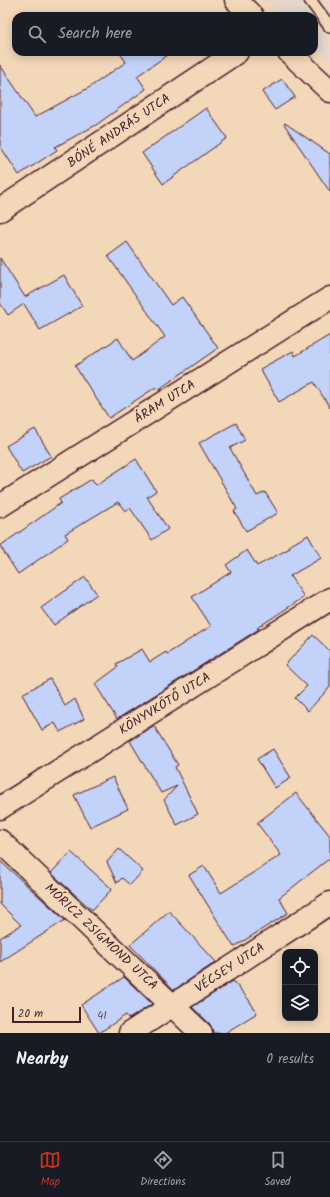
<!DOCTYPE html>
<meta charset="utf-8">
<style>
:root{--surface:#171b24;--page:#20242c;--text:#f1f3f6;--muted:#9ea1a6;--line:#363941;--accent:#c8321e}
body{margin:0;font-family:Kalam,sans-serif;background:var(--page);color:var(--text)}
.controls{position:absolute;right:12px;bottom:12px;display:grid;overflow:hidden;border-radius:8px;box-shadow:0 2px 10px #0003}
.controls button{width:36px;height:36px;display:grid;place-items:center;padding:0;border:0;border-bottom:1px solid var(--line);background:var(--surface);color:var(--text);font:20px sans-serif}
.scale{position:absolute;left:12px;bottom:10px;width:69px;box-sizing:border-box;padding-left:4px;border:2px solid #4a1f2b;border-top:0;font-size:11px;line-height:14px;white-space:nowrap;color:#4a1f2b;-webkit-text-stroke:3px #f3d7b9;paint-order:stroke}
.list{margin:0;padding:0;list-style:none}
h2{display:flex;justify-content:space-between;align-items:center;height:52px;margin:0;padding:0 16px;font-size:17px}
h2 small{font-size:13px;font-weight:400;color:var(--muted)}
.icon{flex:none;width:22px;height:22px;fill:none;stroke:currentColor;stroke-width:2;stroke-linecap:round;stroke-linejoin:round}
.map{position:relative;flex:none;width:330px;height:1033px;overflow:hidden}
.search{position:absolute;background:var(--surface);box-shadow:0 2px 10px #0003;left:12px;right:12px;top:12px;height:44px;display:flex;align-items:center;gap:10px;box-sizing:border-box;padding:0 14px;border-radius:12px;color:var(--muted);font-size:15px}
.sheet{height:108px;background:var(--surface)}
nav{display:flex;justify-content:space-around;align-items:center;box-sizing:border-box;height:56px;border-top:1px solid var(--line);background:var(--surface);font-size:11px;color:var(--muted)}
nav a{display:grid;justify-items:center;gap:2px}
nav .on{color:var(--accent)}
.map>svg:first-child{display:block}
.built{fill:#e4d6cc}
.building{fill:#c2d2f9;stroke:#4a1f2b}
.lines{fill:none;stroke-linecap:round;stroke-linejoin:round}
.service-casing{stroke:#4a1f2b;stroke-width:14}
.minor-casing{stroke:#4a1f2b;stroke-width:25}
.service{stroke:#f3d7b9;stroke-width:11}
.minor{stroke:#f3d7b9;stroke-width:22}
.labels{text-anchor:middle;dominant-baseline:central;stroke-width:3.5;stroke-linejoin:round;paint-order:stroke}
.number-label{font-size:11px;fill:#684c5e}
.street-label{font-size:13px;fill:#4a1f2b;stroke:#f3d7b9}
</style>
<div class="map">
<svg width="330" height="1033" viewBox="0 0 330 1033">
<rect width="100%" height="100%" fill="#f3d7b9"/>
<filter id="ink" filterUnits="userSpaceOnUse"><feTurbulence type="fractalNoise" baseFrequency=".025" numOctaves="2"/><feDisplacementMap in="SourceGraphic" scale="8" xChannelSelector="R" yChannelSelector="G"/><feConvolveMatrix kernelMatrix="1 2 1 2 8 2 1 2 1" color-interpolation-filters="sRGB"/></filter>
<g filter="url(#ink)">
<polygon class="built" points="266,0 330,0 330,62 314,46 314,16 283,16"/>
<g class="building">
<polygon points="119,52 172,52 137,76 146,89 96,125 55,147 57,150 19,175 0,146 0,65 35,117 90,87 126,62"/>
<polygon points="282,79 295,97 275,110 262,92"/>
<polygon points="206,108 227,138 163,184 142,153"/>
<polygon points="285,123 330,154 330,192 284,124"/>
<polygon points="127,242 171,305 182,297 218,348 158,390 156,387 109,418 75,366 118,338 132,361 165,337 108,256"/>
<polygon points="0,258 25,297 64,275 82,306 40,330 24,304 8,315 0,303"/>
<polygon points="330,335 330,408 314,382 279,402 260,369 293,351 295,356"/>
<polygon points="236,423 245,440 230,448 257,496 265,492 278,513 246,531 234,511 237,509 199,443"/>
<polygon points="35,429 51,456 22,473 6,446"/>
<polygon points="136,459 156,491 147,497 168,529 152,540 130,508 125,511 118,502 65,534 68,539 18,574 0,546 61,503 59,499 92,479 96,485"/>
<polygon points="308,535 321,558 290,576 304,597 257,628 259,629 117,719 95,684 118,667 116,664 142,649 150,662 166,652 167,654 211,626 192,597 231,572 226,565 247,550 257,566 290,548 289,546"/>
<polygon points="85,577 97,594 54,625 41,608"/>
<polygon points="313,635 330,651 330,687 308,711 295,698 307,686 285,665"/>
<polygon points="50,679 65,706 75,699 84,719 60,732 55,723 42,730 22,694"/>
<polygon points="154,726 178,765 175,767 198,814 177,825 164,800 177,786 161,793 130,741"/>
<polygon points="273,749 291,778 275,788 257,759"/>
<polygon points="113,777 128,809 90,827 74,795"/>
<polygon points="296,793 330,836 330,858 279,898 288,913 234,947 189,875 204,866 221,893 281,855 257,823"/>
<polygon points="119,849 143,871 130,885 122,878 117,883 107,862"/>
<polygon points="71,852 112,889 92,910 51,873"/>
<polygon points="0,861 65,920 0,962 0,938 21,925 0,904"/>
<polygon points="169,911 216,962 174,990 130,945"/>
<polygon points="124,977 152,1004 129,1019 126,1015 99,1033 81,1005"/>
<polygon points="233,981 249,1000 257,1013 225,1033 213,1033 210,1024 192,1007"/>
</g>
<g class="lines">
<g class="service-casing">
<polyline id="service" points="310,0 330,27"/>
</g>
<g class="minor-casing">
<g id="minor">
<polyline points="236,0 252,16"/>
<polyline points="289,52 330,91"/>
<polyline points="0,210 237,52"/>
<polyline points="0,506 330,298"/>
<polyline points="0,808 330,599"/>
<polyline points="0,841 201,1033"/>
<polyline points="130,1033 330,903"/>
</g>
</g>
<use href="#service" class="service"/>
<use href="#minor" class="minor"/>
</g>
</g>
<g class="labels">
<g class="number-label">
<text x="102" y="1016">41</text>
</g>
<g class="street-label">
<text transform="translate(119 131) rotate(-34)">BÓNÉ ANDRÁS UTCA</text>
<text transform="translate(165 402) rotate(-32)">ÁRAM UTCA</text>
<text transform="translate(165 704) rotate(-32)">KÖNYVKÖTŐ UTCA</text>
<text transform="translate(101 937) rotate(43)">MÓRICZ ZSIGMOND UTCA</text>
<text transform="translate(230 968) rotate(-33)">VÉCSEY UTCA</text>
</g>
</g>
</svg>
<div class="controls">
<button><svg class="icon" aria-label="locate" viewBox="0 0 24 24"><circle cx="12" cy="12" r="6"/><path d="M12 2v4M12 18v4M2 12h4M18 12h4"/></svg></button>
<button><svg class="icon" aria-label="layers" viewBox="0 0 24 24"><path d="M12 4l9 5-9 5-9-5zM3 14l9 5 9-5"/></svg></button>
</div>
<div class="scale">20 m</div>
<div class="search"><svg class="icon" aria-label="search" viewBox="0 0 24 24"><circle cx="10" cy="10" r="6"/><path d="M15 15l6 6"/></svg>Search here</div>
</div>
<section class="sheet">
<h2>Nearby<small>0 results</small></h2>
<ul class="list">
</ul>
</section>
<nav>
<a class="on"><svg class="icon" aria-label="map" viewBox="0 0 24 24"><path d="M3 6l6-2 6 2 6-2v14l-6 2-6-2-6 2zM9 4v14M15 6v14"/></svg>Map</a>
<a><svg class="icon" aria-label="directions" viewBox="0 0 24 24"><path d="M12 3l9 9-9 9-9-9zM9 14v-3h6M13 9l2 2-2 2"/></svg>Directions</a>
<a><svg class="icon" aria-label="saved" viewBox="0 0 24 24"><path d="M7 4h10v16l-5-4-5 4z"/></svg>Saved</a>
</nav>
